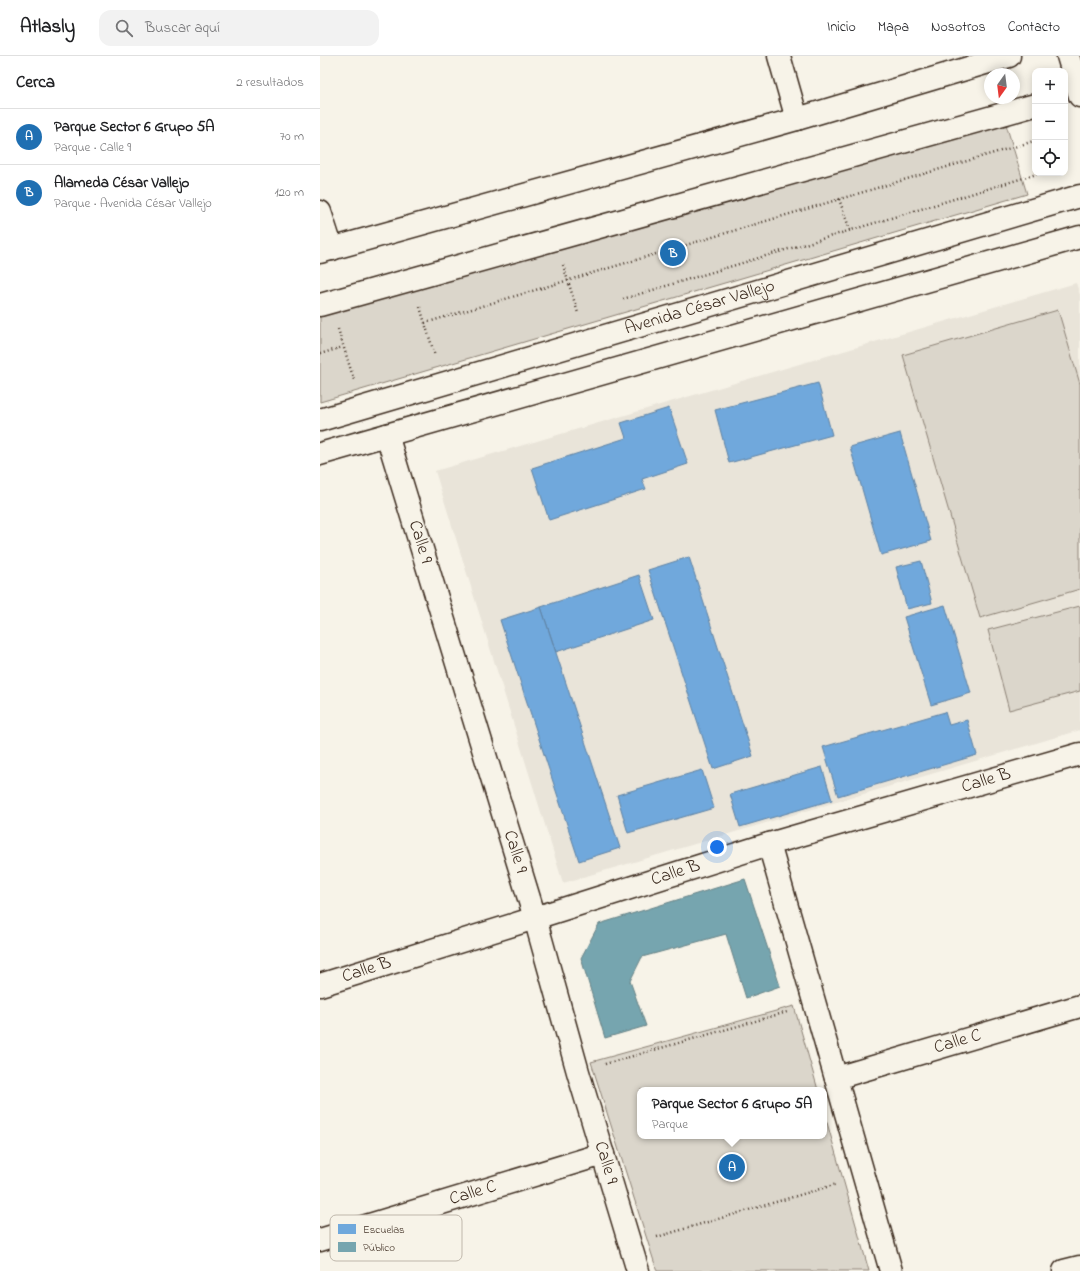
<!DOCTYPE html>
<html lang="es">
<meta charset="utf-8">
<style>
:root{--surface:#fff;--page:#f2f2f2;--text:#202124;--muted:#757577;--line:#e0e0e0;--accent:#1f6fb2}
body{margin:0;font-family:"Indie Flower",sans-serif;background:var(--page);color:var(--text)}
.controls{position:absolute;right:12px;top:12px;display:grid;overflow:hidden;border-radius:8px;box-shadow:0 2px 10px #0003}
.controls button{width:36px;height:36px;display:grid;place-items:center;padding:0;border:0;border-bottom:1px solid var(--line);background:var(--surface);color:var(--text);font:20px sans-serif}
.compass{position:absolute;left:664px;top:12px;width:36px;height:36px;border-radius:50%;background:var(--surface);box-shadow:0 2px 10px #0003;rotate:194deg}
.you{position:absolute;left:397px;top:791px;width:14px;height:14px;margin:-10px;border:3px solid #fff;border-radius:50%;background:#1a73e8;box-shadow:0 0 0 6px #1a73e833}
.badge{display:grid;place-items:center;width:26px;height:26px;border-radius:50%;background:var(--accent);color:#fff;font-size:13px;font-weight:700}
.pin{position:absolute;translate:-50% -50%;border:2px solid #fff;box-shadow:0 1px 4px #0006}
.popup{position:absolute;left:317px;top:1031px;width:190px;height:52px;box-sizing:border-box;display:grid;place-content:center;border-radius:8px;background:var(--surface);filter:drop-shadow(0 1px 3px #0005);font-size:13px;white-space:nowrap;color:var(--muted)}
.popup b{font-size:15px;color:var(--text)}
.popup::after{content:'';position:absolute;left:50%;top:100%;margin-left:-8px;border:8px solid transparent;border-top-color:var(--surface)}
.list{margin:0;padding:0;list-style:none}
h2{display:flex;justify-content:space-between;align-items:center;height:52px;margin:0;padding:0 16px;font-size:17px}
h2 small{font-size:13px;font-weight:400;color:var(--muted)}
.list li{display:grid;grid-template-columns:26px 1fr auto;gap:12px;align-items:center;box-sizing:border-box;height:56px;padding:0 16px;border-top:1px solid var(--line)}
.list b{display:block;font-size:15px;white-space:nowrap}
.list p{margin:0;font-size:13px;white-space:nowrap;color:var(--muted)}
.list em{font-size:13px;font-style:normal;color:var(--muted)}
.icon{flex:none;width:22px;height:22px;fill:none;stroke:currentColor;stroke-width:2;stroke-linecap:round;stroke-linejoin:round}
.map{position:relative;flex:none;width:760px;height:1215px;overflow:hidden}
header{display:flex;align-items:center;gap:24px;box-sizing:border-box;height:56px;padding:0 20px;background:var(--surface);border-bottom:1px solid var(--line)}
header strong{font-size:19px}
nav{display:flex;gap:22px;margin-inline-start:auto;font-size:14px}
.search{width:280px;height:36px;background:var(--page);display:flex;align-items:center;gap:10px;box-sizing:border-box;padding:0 14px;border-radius:12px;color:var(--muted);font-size:15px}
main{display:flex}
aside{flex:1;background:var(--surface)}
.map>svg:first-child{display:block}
.built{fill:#e9e4d9}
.green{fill:#dbd6cb;stroke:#8b8074}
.schools{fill:#6fa8dc;stroke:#5f82a3}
.public{fill:#76a5af;stroke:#648084}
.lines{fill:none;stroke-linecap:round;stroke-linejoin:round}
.street-casing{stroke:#3b2a1e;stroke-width:25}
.secondary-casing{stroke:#3b2a1e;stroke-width:25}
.path{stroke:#3b2a1e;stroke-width:2.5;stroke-dasharray:1 3;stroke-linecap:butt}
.street{stroke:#f7f3e8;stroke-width:22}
.secondary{stroke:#f7f3e8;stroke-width:22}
.labels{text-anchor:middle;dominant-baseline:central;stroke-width:4;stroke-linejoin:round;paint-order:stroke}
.street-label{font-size:18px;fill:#3b2a1e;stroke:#f7f3e8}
.key{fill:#f7f3e8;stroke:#bfb7ab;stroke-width:1}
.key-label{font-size:11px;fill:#3b2a1e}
</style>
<header>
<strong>Atlasly</strong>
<div class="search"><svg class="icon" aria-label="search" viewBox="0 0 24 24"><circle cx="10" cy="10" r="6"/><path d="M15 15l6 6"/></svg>Buscar aquí</div>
<nav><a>Inicio</a><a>Mapa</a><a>Nosotros</a><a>Contacto</a></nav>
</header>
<main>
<aside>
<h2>Cerca<small>2 resultados</small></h2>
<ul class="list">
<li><span class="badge">A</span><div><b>Parque Sector 6 Grupo 5A</b><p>Parque · Calle 9</p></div><em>70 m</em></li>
<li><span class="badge">B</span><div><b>Alameda César Vallejo</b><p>Parque · Avenida César Vallejo</p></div><em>120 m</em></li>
</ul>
</aside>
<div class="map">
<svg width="760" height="1215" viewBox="0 0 760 1215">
<rect width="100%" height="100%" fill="#f7f3e8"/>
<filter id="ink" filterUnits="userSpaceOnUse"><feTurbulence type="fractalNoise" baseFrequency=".025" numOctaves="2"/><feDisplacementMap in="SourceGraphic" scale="8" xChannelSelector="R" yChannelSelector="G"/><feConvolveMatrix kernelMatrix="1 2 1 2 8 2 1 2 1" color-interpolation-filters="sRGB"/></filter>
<g filter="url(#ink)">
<polygon class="built" points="756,227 760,239 760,674 243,827 115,415"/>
<g class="green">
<polygon points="682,55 707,138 0,346 0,255"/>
<polygon points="738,254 760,328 760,533 660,562 583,299"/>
<polygon points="760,550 760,635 689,654 668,574"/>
<polygon points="474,950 498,1034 320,1034 320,1080 504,1080 504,1056 549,1215 337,1215 271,1006"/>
</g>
<g class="schools">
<polygon points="498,327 512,379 409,407 395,354"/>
<polygon points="349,352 368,408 322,423 326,433 229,464 212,412 306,382 301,367"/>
<polygon points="580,377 611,485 561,499 530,391"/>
<polygon points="369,501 433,700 393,713 328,514"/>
<polygon points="601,505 612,547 587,553 576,511"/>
<polygon points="319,519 334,564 236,596 221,551"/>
<polygon points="625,549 651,637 611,649 584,561"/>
<polygon points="221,551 300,792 259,805 180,564"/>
<polygon points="625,656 629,669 647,664 657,699 518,740 503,691"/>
<polygon points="502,711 512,744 420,771 410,738"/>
<polygon points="382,714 394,752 308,777 297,739"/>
</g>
<polygon class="public" points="425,823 460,930 426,942 406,878 322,901 310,925 326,970 285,982 261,902 279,868"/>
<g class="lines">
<g class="street-casing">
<g id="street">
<polyline points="459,0 477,63"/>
<polyline points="0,156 12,193"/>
<polyline points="0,196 477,63 689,0"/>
<polyline points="0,249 715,49"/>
<path id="s1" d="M0 364 760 140"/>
<path id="s2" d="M67 379 215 862 258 1016 318 1215"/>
<polyline points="0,398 760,181"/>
<polyline points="449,788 571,1215"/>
<path id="s3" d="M0 929 215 862 449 788 760 698"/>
<path id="s4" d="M516 1022 760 950"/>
<path id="s5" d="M0 1184 283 1098"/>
<polyline points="744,1215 760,1211"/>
</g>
</g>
<g class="secondary-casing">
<polyline id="secondary" points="748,0 760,40"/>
</g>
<g class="path">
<polyline points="519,143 530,174"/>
<polyline points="243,209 258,257"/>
<polyline points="303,243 720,117"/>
<polyline points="100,251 115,300"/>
<polyline points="105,267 714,85"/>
<polyline points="18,273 34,324"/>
<polyline points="0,298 23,291"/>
<polyline points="285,1008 467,956"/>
<polyline points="337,1181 517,1128"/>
</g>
<use href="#street" class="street"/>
<use href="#secondary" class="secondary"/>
</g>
</g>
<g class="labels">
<g class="street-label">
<text stroke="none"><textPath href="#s1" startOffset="396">Avenida César Vallejo</textPath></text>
<text stroke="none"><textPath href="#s2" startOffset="112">Calle 9</textPath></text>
<text stroke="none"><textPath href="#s3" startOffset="697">Calle B</textPath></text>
<text stroke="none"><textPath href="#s2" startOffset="436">Calle 9</textPath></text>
<text stroke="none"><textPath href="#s3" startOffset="373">Calle B</textPath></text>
<text stroke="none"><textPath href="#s3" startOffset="49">Calle B</textPath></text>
<text stroke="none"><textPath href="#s4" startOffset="127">Calle C</textPath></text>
<text stroke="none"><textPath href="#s2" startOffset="760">Calle 9</textPath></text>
<text stroke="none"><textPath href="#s5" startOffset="160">Calle C</textPath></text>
</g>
</g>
<rect x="10" y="1159" width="132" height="46" rx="6" class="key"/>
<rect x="18" y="1168" width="18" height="10" fill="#6fa8dc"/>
<rect x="18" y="1186" width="18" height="10" fill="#76a5af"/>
<g class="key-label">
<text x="43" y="1177">Escuelas</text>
<text x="43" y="1195">Público</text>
</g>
</svg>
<div class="controls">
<button>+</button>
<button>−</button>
<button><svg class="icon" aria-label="locate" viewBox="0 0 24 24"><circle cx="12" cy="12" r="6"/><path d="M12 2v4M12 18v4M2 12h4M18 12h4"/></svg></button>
</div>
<svg class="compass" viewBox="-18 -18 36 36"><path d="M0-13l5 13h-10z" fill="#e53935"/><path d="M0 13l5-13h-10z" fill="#757577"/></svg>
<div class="you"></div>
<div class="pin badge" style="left:412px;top:1111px">A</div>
<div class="popup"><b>Parque Sector 6 Grupo 5A</b>Parque</div>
<div class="pin badge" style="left:353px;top:197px">B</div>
</div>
</main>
